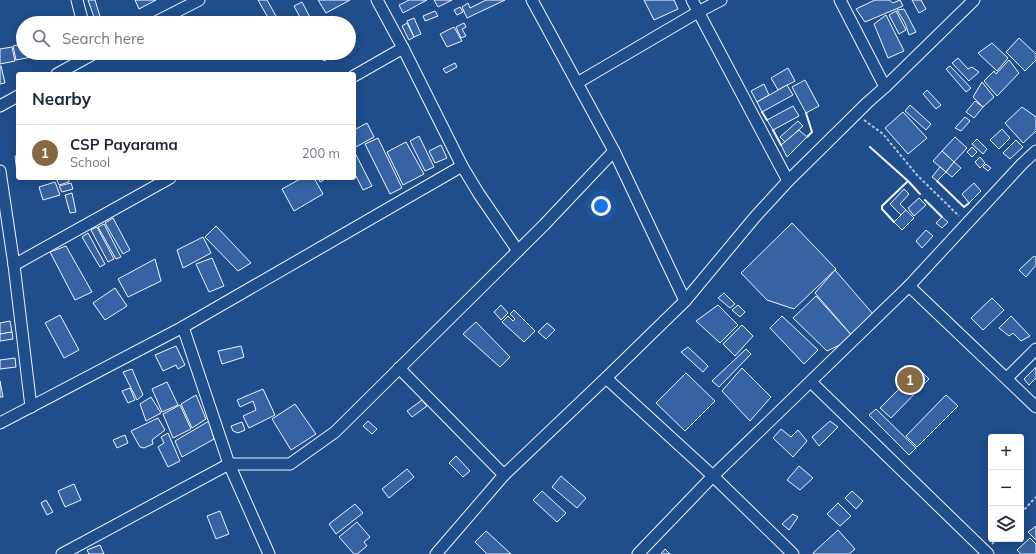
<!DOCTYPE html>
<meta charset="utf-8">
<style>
:root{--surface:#fff;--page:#f2f2f3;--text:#1f2937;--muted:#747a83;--line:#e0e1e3;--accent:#846941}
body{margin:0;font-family:Mulish,sans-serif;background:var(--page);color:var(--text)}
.controls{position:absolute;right:12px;bottom:12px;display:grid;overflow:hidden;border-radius:4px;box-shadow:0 2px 10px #0003}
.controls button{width:36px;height:36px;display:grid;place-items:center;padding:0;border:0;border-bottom:1px solid var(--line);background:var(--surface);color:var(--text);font:20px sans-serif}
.you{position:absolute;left:601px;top:206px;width:14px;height:14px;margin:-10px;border:3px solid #fff;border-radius:50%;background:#1a73e8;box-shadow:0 0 0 6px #1a73e833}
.badge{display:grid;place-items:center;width:26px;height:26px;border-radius:50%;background:var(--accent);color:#fff;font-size:13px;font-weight:700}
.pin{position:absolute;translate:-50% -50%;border:2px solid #fff;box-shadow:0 1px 4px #0006}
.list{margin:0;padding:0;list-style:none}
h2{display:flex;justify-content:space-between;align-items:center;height:52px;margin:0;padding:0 16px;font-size:17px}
h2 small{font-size:13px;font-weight:400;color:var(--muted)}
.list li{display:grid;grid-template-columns:26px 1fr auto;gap:12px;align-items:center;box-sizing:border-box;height:56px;padding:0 16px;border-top:1px solid var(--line)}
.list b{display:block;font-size:15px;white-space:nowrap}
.list p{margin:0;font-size:13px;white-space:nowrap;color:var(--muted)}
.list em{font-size:13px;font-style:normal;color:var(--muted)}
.icon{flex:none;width:22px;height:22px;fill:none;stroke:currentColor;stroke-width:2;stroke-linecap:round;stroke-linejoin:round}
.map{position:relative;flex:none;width:1036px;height:554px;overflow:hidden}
.search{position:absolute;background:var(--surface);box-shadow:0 2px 10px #0003;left:16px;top:16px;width:340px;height:44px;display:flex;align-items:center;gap:10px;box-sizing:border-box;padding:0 14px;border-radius:22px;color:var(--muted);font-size:15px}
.panel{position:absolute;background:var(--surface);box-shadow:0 2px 10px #0003;left:16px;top:72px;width:340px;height:108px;border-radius:4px}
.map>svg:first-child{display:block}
.building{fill:#3563a3;stroke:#f2f6ff}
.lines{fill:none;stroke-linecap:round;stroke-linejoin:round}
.street-casing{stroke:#f2f6ff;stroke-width:13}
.path{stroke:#b3c4dc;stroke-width:2;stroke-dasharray:3 2;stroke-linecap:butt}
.street{stroke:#1f4e8c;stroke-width:11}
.wall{stroke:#f2f6ff;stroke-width:2}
</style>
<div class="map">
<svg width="1036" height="554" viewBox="0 0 1036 554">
<rect width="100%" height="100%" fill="#1f4e8c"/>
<g class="building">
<polygon points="88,0 95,0 102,23 96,23"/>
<polygon points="135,0 156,0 139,9"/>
<polygon points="258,0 267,0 280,23 271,23"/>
<polygon points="318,0 350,0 326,13"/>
<polygon points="409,0 427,0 403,13 399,5"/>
<polygon points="434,0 452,0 438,7"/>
<polygon points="486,0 505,0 467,18 462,7 468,3 470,8"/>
<polygon points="644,0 674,0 678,9 654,20"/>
<polygon points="875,0 889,0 893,3 900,0 903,6 865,22 856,9"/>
<polygon points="912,0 921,0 926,9 919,13"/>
<polygon points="302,2 313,23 303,23 294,6"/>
<polygon points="460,7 463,12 457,15 454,10"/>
<polygon points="904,9 916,32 909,35 905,23 897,10"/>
<polygon points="435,11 438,16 425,21 423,16"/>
<polygon points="896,11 906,30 899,34 889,15"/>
<polygon points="886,15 904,51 888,58 874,24"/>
<polygon points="414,18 421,34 414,37 407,21"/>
<polygon points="407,23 414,37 409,40 402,26"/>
<polygon points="464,23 466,27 462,29 466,36 461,38 456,27"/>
<polygon points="454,27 462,41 447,47 440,34"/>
<polygon points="1019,38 1036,54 1036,60 1025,71 1006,52"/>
<polygon points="992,43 1008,58 997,71 978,53"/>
<polygon points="23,44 23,53 36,53 37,56 16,60 13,46"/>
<polygon points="12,47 15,61 0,64 0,49"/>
<polygon points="319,53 329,53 331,57 324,61"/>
<polygon points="958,58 968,69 972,67 979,72 969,81 952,63"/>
<polygon points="1009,60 1019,73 997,96 984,81 994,71 996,74"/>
<polygon points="455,63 457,67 446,73 443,69"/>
<polygon points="0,66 1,66 5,83 0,84"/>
<polygon points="950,66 971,88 966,92 946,69"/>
<polygon points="788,68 795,81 778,90 771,78"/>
<polygon points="805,80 819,106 806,113 792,87"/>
<polygon points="982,82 994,97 983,107 973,97"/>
<polygon points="764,84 769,95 757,102 751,91"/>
<polygon points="787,85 793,95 762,112 757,102"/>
<polygon points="927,90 941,105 936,109 923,94"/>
<polygon points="975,101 983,107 974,118 966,112"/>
<polygon points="910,105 931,124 926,130 905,111"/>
<polygon points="793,106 799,116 773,130 767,120"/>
<polygon points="1022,107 1036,117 1036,131 1023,143 1005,123"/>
<polygon points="903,112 927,138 908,154 885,128"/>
<polygon points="965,117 970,121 961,131 955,128"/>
<polygon points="798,121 803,126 785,142 780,137"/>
<polygon points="367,123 374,137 354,148 354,130"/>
<polygon points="1002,129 1010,138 999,149 990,140"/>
<polygon points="799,130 807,137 787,157 781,145"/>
<polygon points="419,136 434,167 425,171 410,141"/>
<polygon points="955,137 967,148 954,162 942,151"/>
<polygon points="378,138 402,188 390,194 365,144"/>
<polygon points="977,139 987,149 983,154 972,144"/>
<polygon points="1016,140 1023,147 1010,159 1003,153"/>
<polygon points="406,142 424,174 403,185 387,152"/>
<polygon points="441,145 447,158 435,163 429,151"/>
<polygon points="972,147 977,152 972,157 967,152"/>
<polygon points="354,151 372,186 363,190 354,172"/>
<polygon points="942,151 954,162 946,172 933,161"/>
<polygon points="15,156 18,156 18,173 17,173"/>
<polygon points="980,157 985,163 980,168 975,162"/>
<polygon points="954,162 961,168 952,177 946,172"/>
<polygon points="986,164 991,168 988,171 983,167"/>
<polygon points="940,167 946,172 937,181 932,177"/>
<polygon points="56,178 68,178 69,182 59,185"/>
<polygon points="302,178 314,178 323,194 294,211 282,189"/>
<polygon points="318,178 327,178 320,182"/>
<polygon points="55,182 60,195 43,200 39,187"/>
<polygon points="71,183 73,189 62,192 59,186"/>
<polygon points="974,183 981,191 969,203 962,194"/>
<polygon points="904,189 909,194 900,204 906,210 901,215 890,204"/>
<polygon points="72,193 76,212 70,213 65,195"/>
<polygon points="919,198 926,205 914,216 908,208"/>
<polygon points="906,210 914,218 902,230 894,222"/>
<polygon points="942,217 948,222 942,228 936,223"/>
<polygon points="113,218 130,250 123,254 105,223"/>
<polygon points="792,223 836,269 794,309 767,300 741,273"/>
<polygon points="104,224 121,257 116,259 98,227"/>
<polygon points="216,226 251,263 238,271 205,237"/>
<polygon points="97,227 114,259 108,262 91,230"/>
<polygon points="926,230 933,236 922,248 916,241"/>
<polygon points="88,233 105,264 100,267 82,237"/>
<polygon points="203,237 211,253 183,268 177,250"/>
<polygon points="66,246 92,292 75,300 50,252"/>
<polygon points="1034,256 1036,258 1036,265 1026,277 1019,270"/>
<polygon points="212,258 224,286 209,292 196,264"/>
<polygon points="155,259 161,281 128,297 118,279"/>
<polygon points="835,270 873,314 854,338 815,293"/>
<polygon points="115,288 127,306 105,320 93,303"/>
<polygon points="724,293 735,304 730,308 718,298"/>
<polygon points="816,296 854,338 827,351 793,318"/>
<polygon points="992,298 1004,310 983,330 971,318"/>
<polygon points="501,305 508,313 501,320 494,312"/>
<polygon points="718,305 738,325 720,343 696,321"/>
<polygon points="738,305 745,312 740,317 732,310"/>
<polygon points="514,310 535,331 524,342 502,322 508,316 513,321 515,319 510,314"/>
<polygon points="60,315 79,350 64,358 45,323"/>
<polygon points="782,316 818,350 804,364 770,328"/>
<polygon points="1011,316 1030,336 1021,341 1013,333 1009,336 999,328"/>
<polygon points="10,321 12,332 0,334 0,323"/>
<polygon points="476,322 510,357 500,367 463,334"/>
<polygon points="547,323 555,330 546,339 538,332"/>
<polygon points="742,325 753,336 735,356 723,344"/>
<polygon points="12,332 13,339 0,341 0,334"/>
<polygon points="176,346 185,365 178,369 176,365 163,371 155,355"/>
<polygon points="241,346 244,357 222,364 218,351"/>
<polygon points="688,347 708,366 703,372 681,352"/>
<polygon points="746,349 751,354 719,387 712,381"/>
<polygon points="15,358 16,367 0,369 0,360"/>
<polygon points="1036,367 1036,378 1029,385 1024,379"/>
<polygon points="742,368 771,397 750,421 722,391"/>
<polygon points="132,369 143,395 137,400 123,372"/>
<polygon points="919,369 929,379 891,418 880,408"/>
<polygon points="686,373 715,401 685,431 656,403"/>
<polygon points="0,381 3,397 0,397"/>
<polygon points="167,382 178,405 162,412 152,389"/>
<polygon points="130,388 135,400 128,403 122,391"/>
<polygon points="263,389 275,415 249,428 243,416 256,410 253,401 240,407 237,400"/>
<polygon points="196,395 206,419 192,428 181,404"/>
<polygon points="946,395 958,406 917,447 906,436"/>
<polygon points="151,397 161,413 146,421 140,404"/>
<polygon points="422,400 427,406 412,417 407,411"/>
<polygon points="295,404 316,434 291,450 272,419"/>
<polygon points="180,405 191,429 173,438 163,414"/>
<polygon points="876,409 916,448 909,455 869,415"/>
<polygon points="158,418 165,430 152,440 153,444 144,448 140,447 131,431"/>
<polygon points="209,421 214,439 182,457 175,441"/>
<polygon points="368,421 377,429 372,434 363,426"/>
<polygon points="830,421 838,427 819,446 812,437"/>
<polygon points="242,422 245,430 238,433 233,431 231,426"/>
<polygon points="781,429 791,437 798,430 807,441 793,457 773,438"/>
<polygon points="168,433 180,461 168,467 158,447 164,443 161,437"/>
<polygon points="125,435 128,443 117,448 113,440"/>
<polygon points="456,456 470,471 463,477 449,463"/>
<polygon points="799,466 813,478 800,490 787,480"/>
<polygon points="407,469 414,477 389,498 382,489"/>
<polygon points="561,476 586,498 577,508 552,487"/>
<polygon points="74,484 81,500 65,507 58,491"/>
<polygon points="542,491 566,513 557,522 533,500"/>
<polygon points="852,491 863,501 856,509 845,498"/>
<polygon points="46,500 53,512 47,515 41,503"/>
<polygon points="838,503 851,516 840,526 827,514"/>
<polygon points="355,504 363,513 336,534 329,524"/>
<polygon points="220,511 229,534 216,539 207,516"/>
<polygon points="793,514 798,517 789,530 782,524"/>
<polygon points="357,522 370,537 364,542 367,546 357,554 354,554 339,537"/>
<polygon points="1036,526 1036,540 1028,532"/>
<polygon points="838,530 855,549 849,554 815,554 813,553"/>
<polygon points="486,531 511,554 487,554 475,542"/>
<polygon points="1030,538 1036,544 1036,554 1021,554 1017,550"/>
<polygon points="100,545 104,554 89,554 87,550"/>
<polygon points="665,549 670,554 661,554"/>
</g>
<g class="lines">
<g class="street-casing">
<g id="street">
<polyline points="77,0 83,23"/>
<polyline points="377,0 403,48 462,166 479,194 518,251"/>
<polyline points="532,0 614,151 685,301"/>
<polyline points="692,0 788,181"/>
<polyline points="840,0 885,87"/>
<polyline points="154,23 199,0"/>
<polyline points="57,74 95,53"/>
<polyline points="354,76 403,48"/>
<polyline points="577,83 698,12 721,0"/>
<polyline points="0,106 18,96"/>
<polyline points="0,171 14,265 31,407"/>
<polyline points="14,265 170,178"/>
<polyline points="909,286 1036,407"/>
<polyline points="183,327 229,464 269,554"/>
<polyline points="399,368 504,475"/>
<polyline points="606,378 713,476 793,554"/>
<polyline points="1007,378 1036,349"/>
<polyline points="811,382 988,554"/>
<polyline points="0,423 183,327 462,166"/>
<polyline points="62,554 229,464 290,464 335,432 544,225 614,151"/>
<polyline points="436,554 504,475 606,378 685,301 755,217 788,181 867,103 885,87 974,0"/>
<polyline points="638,554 713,476 909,286 1022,164 1036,151"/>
</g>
</g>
<g class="path">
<polyline points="864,120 883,134 917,175 959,216"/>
<polyline points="1021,513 1036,497"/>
<polyline points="992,544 997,539"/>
</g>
<use href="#street" class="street"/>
<g class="wall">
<polyline points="762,112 767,120"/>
<polyline points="806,113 812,132 807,137"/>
<polyline points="773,130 781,145"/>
<polyline points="870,147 908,181 920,194"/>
<polyline points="937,181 964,207 969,203"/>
<polyline points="925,200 942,217"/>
<polyline points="894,222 882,209 882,206 908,181"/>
</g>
</g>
</svg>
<div class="controls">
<button>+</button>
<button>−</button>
<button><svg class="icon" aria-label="layers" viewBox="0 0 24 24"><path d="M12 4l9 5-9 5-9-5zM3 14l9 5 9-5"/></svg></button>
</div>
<div class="you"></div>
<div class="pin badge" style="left:910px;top:380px">1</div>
<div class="search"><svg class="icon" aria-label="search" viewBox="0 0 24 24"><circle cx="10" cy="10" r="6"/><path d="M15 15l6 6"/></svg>Search here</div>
<section class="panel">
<h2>Nearby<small></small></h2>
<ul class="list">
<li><span class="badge">1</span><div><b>CSP Payarama</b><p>School</p></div><em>200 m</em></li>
</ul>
</section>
</div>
